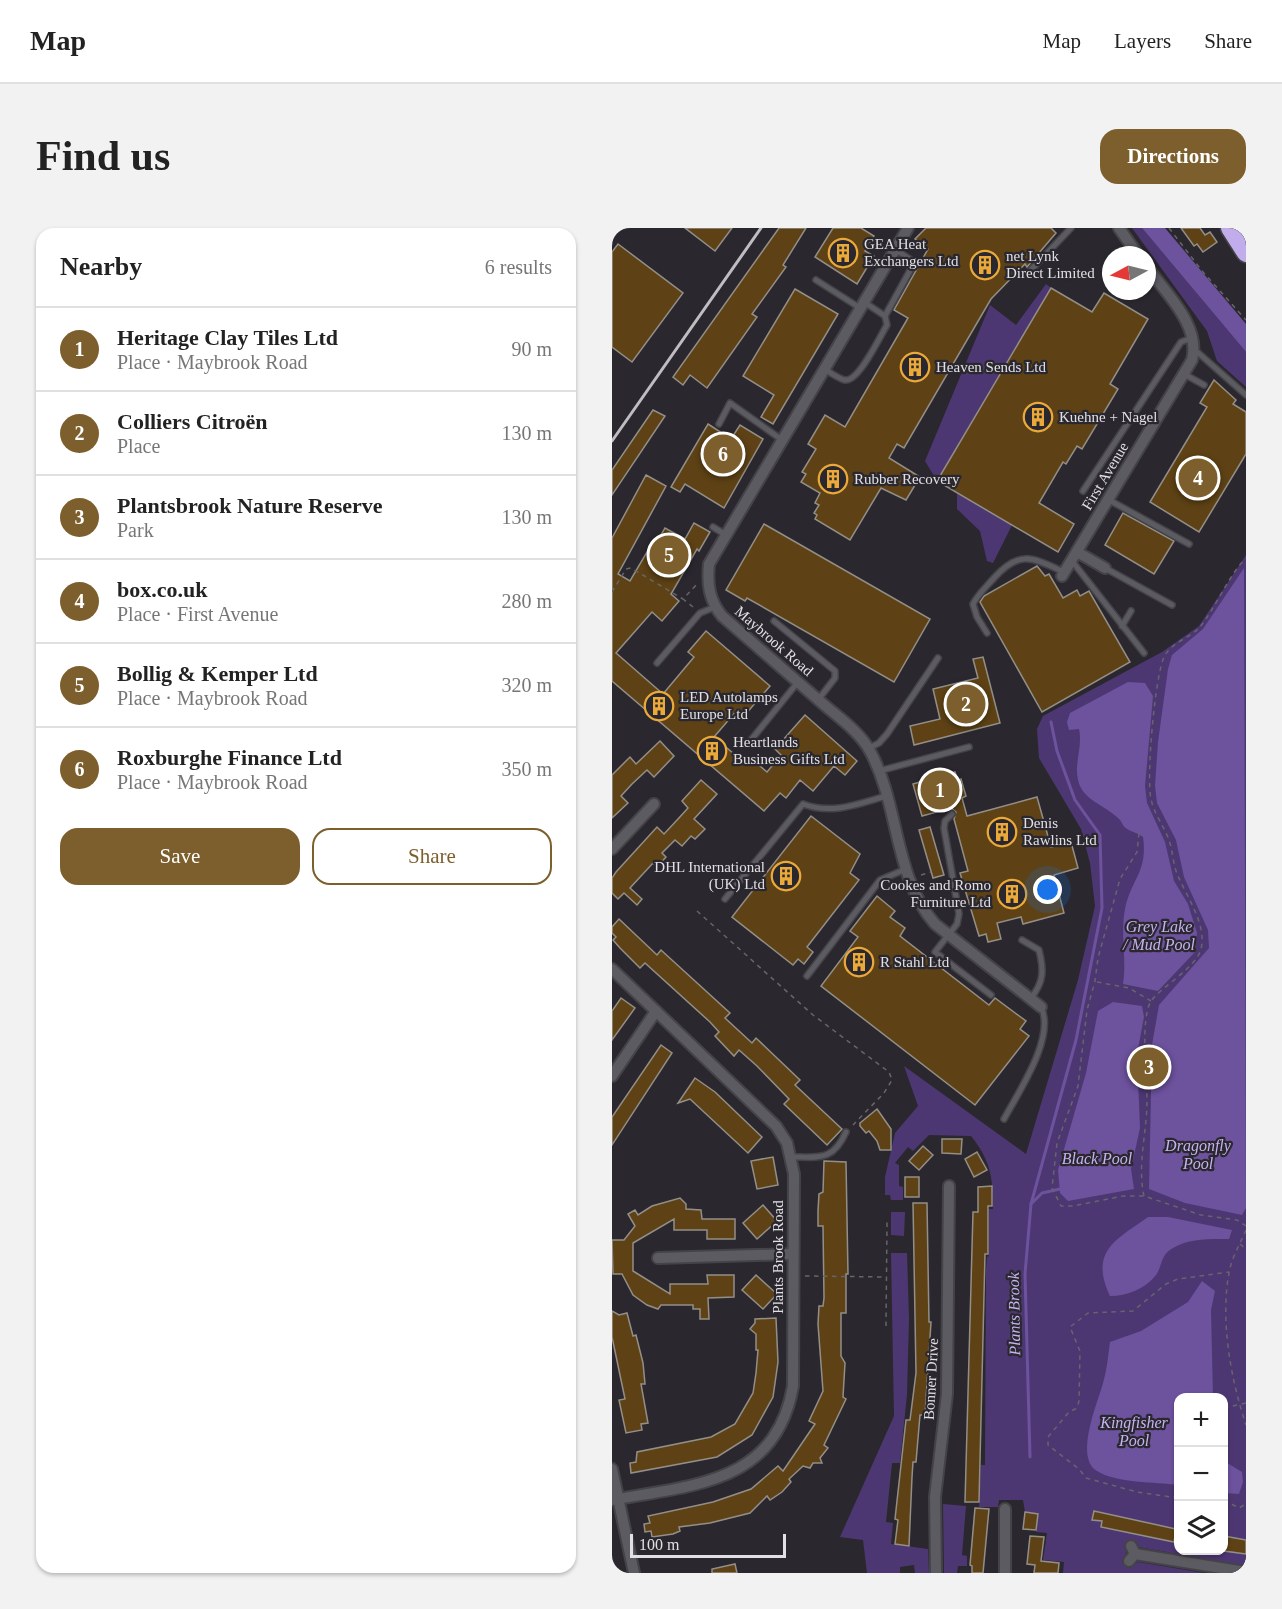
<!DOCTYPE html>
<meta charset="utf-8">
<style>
:root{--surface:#fff;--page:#f2f2f2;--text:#222;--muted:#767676;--line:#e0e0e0;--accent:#7c5f2d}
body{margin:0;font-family:Georgia,serif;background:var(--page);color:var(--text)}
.controls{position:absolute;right:18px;bottom:18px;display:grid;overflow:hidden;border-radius:12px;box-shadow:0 2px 4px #0004}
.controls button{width:54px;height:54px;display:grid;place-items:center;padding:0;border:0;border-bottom:2px solid var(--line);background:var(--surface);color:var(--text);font:30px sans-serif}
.compass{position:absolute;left:490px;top:18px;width:54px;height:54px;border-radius:50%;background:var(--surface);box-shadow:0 2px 4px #0004;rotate:263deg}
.scale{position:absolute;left:18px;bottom:15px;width:156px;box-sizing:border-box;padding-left:6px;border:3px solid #e1e0e4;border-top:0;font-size:16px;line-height:21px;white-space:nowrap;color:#e1e0e4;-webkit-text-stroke:4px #2a282e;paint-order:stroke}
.you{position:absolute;left:436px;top:662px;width:21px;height:21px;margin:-15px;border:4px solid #fff;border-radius:50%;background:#1a73e8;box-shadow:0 0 0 9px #1a73e833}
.badge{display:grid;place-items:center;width:39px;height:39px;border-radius:50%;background:var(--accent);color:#fff;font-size:20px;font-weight:700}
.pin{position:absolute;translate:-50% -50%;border:3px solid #fff;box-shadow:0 2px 6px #0006}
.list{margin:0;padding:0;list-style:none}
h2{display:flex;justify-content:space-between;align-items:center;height:78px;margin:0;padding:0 24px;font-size:26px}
h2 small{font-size:20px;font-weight:400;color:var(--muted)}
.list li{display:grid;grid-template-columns:39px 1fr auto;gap:18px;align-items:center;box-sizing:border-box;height:84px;padding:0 24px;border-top:2px solid var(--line)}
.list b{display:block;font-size:22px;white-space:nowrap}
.list p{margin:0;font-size:20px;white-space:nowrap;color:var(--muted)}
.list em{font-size:20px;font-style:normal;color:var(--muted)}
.actions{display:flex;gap:12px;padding:18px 24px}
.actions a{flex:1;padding:14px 0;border:2px solid var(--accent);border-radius:18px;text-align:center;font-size:21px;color:var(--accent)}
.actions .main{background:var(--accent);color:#fff}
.icon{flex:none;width:33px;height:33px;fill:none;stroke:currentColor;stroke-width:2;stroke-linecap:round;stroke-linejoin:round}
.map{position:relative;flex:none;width:634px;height:1345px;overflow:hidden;border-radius:18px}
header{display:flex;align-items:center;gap:36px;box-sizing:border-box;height:84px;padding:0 30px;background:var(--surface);border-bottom:2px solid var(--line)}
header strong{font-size:28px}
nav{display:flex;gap:33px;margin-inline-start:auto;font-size:21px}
.intro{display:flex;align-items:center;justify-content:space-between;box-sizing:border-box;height:144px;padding:0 36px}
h1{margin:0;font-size:42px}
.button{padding:15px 27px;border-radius:18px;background:var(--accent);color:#fff;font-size:21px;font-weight:700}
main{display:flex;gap:36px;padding:0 36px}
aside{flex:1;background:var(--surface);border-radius:18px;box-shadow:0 2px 4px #0004}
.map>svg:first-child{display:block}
.green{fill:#4d3772;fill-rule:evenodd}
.water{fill:#6d529d}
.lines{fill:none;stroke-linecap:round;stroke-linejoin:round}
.stream{stroke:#6d529d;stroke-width:3}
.building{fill:#5e4215;stroke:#938f88;stroke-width:1.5}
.lane-casing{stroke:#444347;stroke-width:8}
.street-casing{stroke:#444347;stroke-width:14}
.highway-casing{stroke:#444347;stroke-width:21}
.path{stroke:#67656a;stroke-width:1.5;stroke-dasharray:4.5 4.5;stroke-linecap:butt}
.lane{stroke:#5d5b62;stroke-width:5}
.street{stroke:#5d5b62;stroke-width:10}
.highway{stroke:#c1adec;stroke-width:18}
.rail{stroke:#bfbdc2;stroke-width:3}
.labels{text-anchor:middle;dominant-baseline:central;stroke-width:4.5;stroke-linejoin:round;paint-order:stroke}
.poi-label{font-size:15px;fill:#e1e0e4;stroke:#2a282e;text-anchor:start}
.street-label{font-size:15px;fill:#e1e0e4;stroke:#2a282e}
.water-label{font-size:16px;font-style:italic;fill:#c5b2f0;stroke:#2a282e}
</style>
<header>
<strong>Map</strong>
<nav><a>Map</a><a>Layers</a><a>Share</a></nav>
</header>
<div class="intro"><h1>Find us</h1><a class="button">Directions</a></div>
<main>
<aside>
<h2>Nearby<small>6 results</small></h2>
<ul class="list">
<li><span class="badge">1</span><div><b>Heritage Clay Tiles Ltd</b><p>Place · Maybrook Road</p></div><em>90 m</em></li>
<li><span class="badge">2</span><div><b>Colliers Citroën</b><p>Place</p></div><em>130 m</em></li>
<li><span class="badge">3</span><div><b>Plantsbrook Nature Reserve</b><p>Park</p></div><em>130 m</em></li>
<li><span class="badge">4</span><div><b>box.co.uk</b><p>Place · First Avenue</p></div><em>280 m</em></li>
<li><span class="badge">5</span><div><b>Bollig &amp; Kemper Ltd</b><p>Place · Maybrook Road</p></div><em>320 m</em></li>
<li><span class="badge">6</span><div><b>Roxburghe Finance Ltd</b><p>Place · Maybrook Road</p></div><em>350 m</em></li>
</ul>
<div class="actions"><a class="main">Save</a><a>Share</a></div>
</aside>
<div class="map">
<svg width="634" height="1345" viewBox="0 0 634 1345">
<rect width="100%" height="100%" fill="#2a282e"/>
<g class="green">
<polygon points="520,0 530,0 634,124 634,159 605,133 595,103"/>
<polygon points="434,56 439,60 325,253 313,233 378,77 404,97"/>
<polygon points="345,265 400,297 381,335 375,333 368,303 345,281"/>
<path d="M634 327V1338L526 1319 521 1313 515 1317 513 1334 518 1340 526 1334 592 1345H451L452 1334 431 1332 435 1305 424 1304 426 1286 413 1284 411 1272H387L386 1279H367L369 1237H373L374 1041 375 1029 377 1028V981H381C381 950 379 933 359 908L317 907 301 923 296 919 283 935 287 937V958L291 959V972H279L278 967H273V949L283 905 306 878 292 838 414 926 466 752 483 678 478 635 469 601 427 530 425 501 431 488 550 424 587 398ZM566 1170H612V1322H566Z"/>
<polygon points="279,984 293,984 292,1008 279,1007"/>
<polygon points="279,1025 295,1025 297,1091 295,1166 288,1235 280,1235 274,1294 281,1295 279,1316 316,1321 317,1345 303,1345 302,1337 288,1339 288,1345 255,1345 251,1312 228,1309 282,1188"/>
<polygon points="331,1276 354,1278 350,1327 355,1328 355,1338 346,1338 345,1345 332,1345"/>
</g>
<g class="water">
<polygon points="530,0 553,0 634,96 634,124"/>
<polygon points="632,340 634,980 630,987 573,975 537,961 540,817 547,777 597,720 596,702 572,649 564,612 545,575 543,558 546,514 556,441 560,427 591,401"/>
<path d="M516 454 533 455 541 468 533 558 535 575 553 614 562 653 576 676 585 705 583 724 546 763 511 756C515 731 508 707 513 681 519 651 536 644 531 609 526 605 520 604 515 601 510 598 510 593 506 590 493 577 470 572 466 552 462 534 471 519 467 501L457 502 455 494 458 485Z"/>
<polygon points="501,774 530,778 532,789 525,826 528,900 519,941 522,961 456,973 448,965 446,942 474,845 486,783"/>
<path d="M536 989H556L620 1002 617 1011C597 1011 578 1010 561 1020 548 1027 551 1037 544 1047 533 1061 515 1068 498 1068 477 1023 504 1012 536 989Z"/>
<path d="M590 1053 603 1063 599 1082 601 1169 566 1170V1257C544 1254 503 1255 485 1243 462 1229 486 1174 491 1155 495 1142 496 1128 498 1114L529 1103 576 1074Z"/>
<polygon points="612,1233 630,1244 631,1254 627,1266 612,1265"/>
</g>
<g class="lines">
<g class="stream">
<polyline points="419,976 464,812 490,680 488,607 463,572 445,523 439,494"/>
<polyline points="418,1229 413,1046 419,976 430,965 448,961"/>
</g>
</g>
<g class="building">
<polygon points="73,0 120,0 103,23"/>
<polygon points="167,0 194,0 171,37 174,39 140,86 145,89 95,160 78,147 71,157 61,149"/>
<polygon points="221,0 249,0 262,8 253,23 262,28 245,56 203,29"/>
<polygon points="314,0 439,0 444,5 415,39 413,36 379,71 292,220 285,216 277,230 308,249 294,272 269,260 238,312 203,291 205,287 202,285 207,277 203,275 208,265 189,254 194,246 190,244 204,221 196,216 213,187 233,199 296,90 282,82 316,21 303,11"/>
<polygon points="569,0 588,0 593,7 598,4 605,14 591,24 585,16 582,18"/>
<polygon points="6,16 71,65 20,134 0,119 0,24"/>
<polygon points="439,60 480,84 492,65 536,91 498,156 506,161 470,221 465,218 454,236 451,234 427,275 462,296 446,324 325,253"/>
<polygon points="183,61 226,86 161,196 149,189 162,167 131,148"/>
<polygon points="602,152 624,172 621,176 634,184 634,226 587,304 538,274 595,179 588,175"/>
<polygon points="41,182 53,188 0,267 0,242"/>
<polygon points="96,196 119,211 128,197 151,211 112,280 73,256 68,264 59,259"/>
<polygon points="34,247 54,258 6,346 18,353 42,312 45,314 53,300 73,311 82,295 98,304 87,323 85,321 59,366 67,373 50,393 40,384 4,425 51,466 82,429 76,424 94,403 158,458 133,487 126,481 102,509 135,537 140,531 155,544 169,527 163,521 193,487 245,533 233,547 222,538 201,563 188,552 174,570 168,565 152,583 0,453 0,310"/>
<polygon points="511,285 562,313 542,346 493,317"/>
<polygon points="152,296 318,391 282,454 135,370 133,373 114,362"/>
<polygon points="425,338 433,348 437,346 451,370 465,362 468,368 477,363 518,434 430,484 368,374 372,368"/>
<polygon points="371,429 388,495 302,517 298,498 328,491 321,461 366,450 361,431"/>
<polygon points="48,513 62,528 42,549 35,542 20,556 9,568 16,575 0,590 0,547 18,529 24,536"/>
<polygon points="343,544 346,553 349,551 354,568 350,570 355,588 425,569 439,619 459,614 466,640 442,647 452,685 411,696 409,689 385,695 389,711 376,714 374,706 367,708 348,645 356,643 342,591 344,584 339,580 310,588 301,556"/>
<polygon points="89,552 105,566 82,591 93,601 83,611 79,608 70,618 63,612 50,625 54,629 45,639 41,635 18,660 30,671 25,677 12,665 6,671 0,665 0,650 4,644 45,599 52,606 66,591 76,580 70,573"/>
<polygon points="199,588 248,626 238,645 247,652 195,719 201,724 192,736 186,731 181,737 120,689"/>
<polygon points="318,599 332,647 321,650 307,602"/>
<polygon points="265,668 283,683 278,689 293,700 288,708 377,777 383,770 414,793 408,801 417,808 363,877 209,758 246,709 238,703"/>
<polygon points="7,691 45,727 49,722 118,785 113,790 140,815 144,810 188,852 183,857 230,901 215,917 172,876 177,871 145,838 127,822 122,828 103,808 107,804 98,794 33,735 28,740 8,720 1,712 4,709 0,705 0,699"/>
<polygon points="9,770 23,780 0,812 0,783"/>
<polygon points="49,817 60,825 0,917 0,889"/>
<polygon points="83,850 103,864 150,909 136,925 78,871 66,875"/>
<polygon points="265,881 279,901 279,922 268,922 265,913 257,903 254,905 248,898 248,895"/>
<polygon points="330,911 350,911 349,926 330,925"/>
<polygon points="311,918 321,927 307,942 297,933"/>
<polygon points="365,924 375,942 362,949 353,931"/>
<polygon points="161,929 166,957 145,961 139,933"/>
<polygon points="212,933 234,934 236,1046 234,1046 234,1085 229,1085 229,1128 233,1135 231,1169 234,1171 212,1217 216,1220 208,1230 210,1235 201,1235 198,1240 191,1238 177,1251 179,1254 170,1264 158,1272 155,1268 138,1285 98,1295 67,1299 68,1303 61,1306 40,1309 39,1303 33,1304 32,1296 38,1295 36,1288 101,1274 139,1261 166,1238 171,1243 203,1196 197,1193 211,1163 206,1096 207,1078 211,1078 212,1070 211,998 206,998 206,983 207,966 211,964"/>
<rect x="293" y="949" width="14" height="20"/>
<polygon points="380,958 380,978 376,978 376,1026 373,1026 367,1274 353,1274 361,984 366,984 366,959"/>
<polygon points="68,970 74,976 74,981 89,982 90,991 123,991 123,1011 95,1011 95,1002 62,1002 62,991 21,1015 21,1043 58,1066 58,1056 96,1056 95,1047 122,1047 122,1069 96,1070 97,1091 88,1091 88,1081 81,1081 81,1077 49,1077 46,1081 35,1077 21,1067 10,1046 1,1046 0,1012 12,1012 23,998 16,986 23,982 26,987 40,978"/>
<polygon points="301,975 315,975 317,1094 319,1094 313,1187 308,1187 304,1234 301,1234 300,1249 297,1318 283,1316 286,1292 283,1291 294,1192 298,1192 304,1145"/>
<polygon points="151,977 165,993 145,1011 131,995"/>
<polygon points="144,1047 165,1066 151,1081 130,1062"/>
<polygon points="0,1083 7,1087 15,1085 21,1108 24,1107 31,1135 33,1156 29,1156 36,1195 29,1196 30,1202 14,1205 7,1172 13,1171 0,1109"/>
<polygon points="164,1090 166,1134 161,1169 140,1207 105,1229 19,1245 18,1235 24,1234 25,1224 99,1209 123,1196 141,1165 144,1145 146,1122 144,1122 144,1106 138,1101 143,1095 143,1091"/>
<polygon points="363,1280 377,1281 371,1345 360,1345 360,1338 358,1337"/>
<polygon points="482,1283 564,1301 562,1314 489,1299 490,1293 480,1292"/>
<polygon points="413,1284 426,1286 424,1302 411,1301"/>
<polygon points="418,1308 432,1309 429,1333 447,1335 446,1345 422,1345 423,1337 415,1336"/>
<polygon points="612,1308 634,1312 634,1326 612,1323"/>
<polygon points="123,1336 125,1345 100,1345 100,1341"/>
</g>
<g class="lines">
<g class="lane-casing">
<g id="lane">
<polyline points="416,45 459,0"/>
<polyline points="204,52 248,80"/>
<polyline points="273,88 300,39 299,32 283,21"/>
<polyline points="583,122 634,167"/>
<path d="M212 141C218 144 227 151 233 152 247 154 268 108 275 97L273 88 252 74"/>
<polyline points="572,146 592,157"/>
<polyline points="107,196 118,175 170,212"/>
<polyline points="471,263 569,114 580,110"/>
<polyline points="497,272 577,316"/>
<polyline points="101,299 114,307"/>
<polyline points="460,333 532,425"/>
<polyline points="493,340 560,377"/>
<polyline points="162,393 223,443 223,450 206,472"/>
<polyline points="510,398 519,383"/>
<path d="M375 405 365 389 361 376C366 366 375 358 382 350 408 321 421 330 452 344"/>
<polyline points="45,435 88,385 103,379"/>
<polyline points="139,512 186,454"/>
<polyline points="257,520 267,515 275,506 326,430"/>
<polyline points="267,543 357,519"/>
<polyline points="340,586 333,593 332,600 347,686 345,696 323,724 379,767"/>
<path d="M113 671 191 576C220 587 246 576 274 568"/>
<path d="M410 712 427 722C432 742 432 754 419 770"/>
<polyline points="195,748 268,652 294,641"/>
<path d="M392 891C406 865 444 809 429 779"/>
<path d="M180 929C208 929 221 933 234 904"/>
</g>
</g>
<g class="street-casing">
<g id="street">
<path d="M296 0 97 336C95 356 97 372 110 388 143 417 177 446 210 475 226 489 248 504 258 523 288 578 281 648 323 696L429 779"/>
<polyline points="507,0 526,27"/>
<polyline points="465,324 493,340"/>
<path d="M450 348 580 132C589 98 554 65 535 39"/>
<polyline points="0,621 42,576"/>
<path d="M0 741 164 898 175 915 182 946 181 1158C164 1256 81 1257 0 1272"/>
<polyline points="0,848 44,783"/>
<polyline points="46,1030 180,1026"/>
<polyline points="0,1241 22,1345"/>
<polyline points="523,1326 634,1344"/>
<polyline points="517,1333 523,1326 519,1318"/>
<polyline points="324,1345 323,1269 335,1166 337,958"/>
<polyline points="393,1345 393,1281"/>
</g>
</g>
<g class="highway-casing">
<polyline id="highway" points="618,0 634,25"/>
</g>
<g class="path">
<polyline points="557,0 591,44 634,92"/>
<polyline points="0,364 14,341 19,340 71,371"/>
<polyline points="81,379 71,371 86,355"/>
<polyline points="527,605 525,624 508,651 486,730 483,753 475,782 466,858 445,915 440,960 449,978 461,978 511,968 532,968 589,987 625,992 634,998"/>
<polyline points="309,647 319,644"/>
<polyline points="85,683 201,787 277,844 280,852 272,865 241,897"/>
<polyline points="485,754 517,760 539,773"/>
<path d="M532 968C525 937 535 904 535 873 535 850 528 791 539 773 549 759 584 740 589 721 595 697 575 669 566 648 561 637 561 624 557 612 552 598 542 586 539 571 534 550 543 444 553 427 562 413 578 410 588 399 601 384 622 338 634 331"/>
<path d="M634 1002C628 1016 619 1031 617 1045 608 1093 619 1152 634 1197"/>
<polyline points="628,1016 634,1021"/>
<polyline points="193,1048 274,1049"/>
<polyline points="274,1098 275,993"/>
<polyline points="612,1180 634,1175"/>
<polyline points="566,1270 525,1264 474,1250 467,1241 436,1217 436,1209 457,1184 465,1180 467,1173 468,1123 458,1099 476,1085 521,1083 554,1056 566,1051 617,1044"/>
<polyline points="612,1272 627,1280 634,1276"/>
</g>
<use href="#lane" class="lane"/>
<use href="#street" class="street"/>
<use href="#highway" class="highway"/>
<polyline class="rail" points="0,213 149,0"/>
</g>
<defs>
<g id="building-ring" transform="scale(1.5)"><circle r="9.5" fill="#2a282e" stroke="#eba93a" stroke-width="1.5"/><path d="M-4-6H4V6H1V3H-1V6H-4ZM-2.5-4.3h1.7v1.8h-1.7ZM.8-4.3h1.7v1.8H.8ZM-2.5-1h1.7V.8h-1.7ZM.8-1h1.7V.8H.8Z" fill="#eba93a"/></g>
</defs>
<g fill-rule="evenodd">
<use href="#building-ring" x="231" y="25"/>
<use href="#building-ring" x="373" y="37"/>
<use href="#building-ring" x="303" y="139"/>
<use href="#building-ring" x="426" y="189"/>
<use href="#building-ring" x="221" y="251"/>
<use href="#building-ring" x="47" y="478"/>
<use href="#building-ring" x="100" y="523"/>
<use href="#building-ring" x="390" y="604"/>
<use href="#building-ring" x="174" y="648"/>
<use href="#building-ring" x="400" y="666"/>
<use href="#building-ring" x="247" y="734"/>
</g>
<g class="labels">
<g class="poi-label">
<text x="252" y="16">GEA Heat<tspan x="252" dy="17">Exchangers Ltd</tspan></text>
<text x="394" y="28">net Lynk<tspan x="394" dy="17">Direct Limited</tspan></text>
<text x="324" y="139">Heaven Sends Ltd</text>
<text x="447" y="189">Kuehne + Nagel</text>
<text x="242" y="251">Rubber Recovery</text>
<text x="68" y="469">LED Autolamps<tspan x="68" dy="17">Europe Ltd</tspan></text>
<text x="121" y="514">Heartlands<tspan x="121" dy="17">Business Gifts Ltd</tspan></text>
<text x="411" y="595">Denis<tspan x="411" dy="17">Rawlins Ltd</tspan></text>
<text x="153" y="639" text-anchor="end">DHL International<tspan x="153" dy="17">(UK) Ltd</tspan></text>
<text x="379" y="657" text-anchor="end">Cookes and Romo<tspan x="379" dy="17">Furniture Ltd</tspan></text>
<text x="268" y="734">R Stahl Ltd</text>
</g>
<g class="street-label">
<text transform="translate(493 248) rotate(-59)">First Avenue</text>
<text transform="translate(162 413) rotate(41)">Maybrook Road</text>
<text transform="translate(166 1029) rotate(-90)">Plants Brook Road</text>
<text transform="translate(319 1151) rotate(-87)">Bonner Drive</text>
</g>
<g class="water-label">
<text x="547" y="698">Grey Lake<tspan x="547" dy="18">/ Mud Pool</tspan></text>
<text x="586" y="917">Dragonfly<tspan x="586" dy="18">Pool</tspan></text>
<text x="485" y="930">Black Pool</text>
<text transform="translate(402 1086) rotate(-91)">Plants Brook</text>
<text x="522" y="1194">Kingfisher<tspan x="522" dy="18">Pool</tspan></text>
</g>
</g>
</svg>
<div class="controls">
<button>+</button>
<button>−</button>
<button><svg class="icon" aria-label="layers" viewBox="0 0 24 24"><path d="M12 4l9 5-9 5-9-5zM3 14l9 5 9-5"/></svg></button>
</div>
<svg class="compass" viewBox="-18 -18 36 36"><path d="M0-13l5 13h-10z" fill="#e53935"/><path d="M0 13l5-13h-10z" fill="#767676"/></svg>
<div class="scale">100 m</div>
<div class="you"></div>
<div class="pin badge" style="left:328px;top:562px">1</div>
<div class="pin badge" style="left:354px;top:476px">2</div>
<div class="pin badge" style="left:537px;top:839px">3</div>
<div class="pin badge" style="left:586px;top:250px">4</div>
<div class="pin badge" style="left:57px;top:327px">5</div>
<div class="pin badge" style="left:111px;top:226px">6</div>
</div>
</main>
